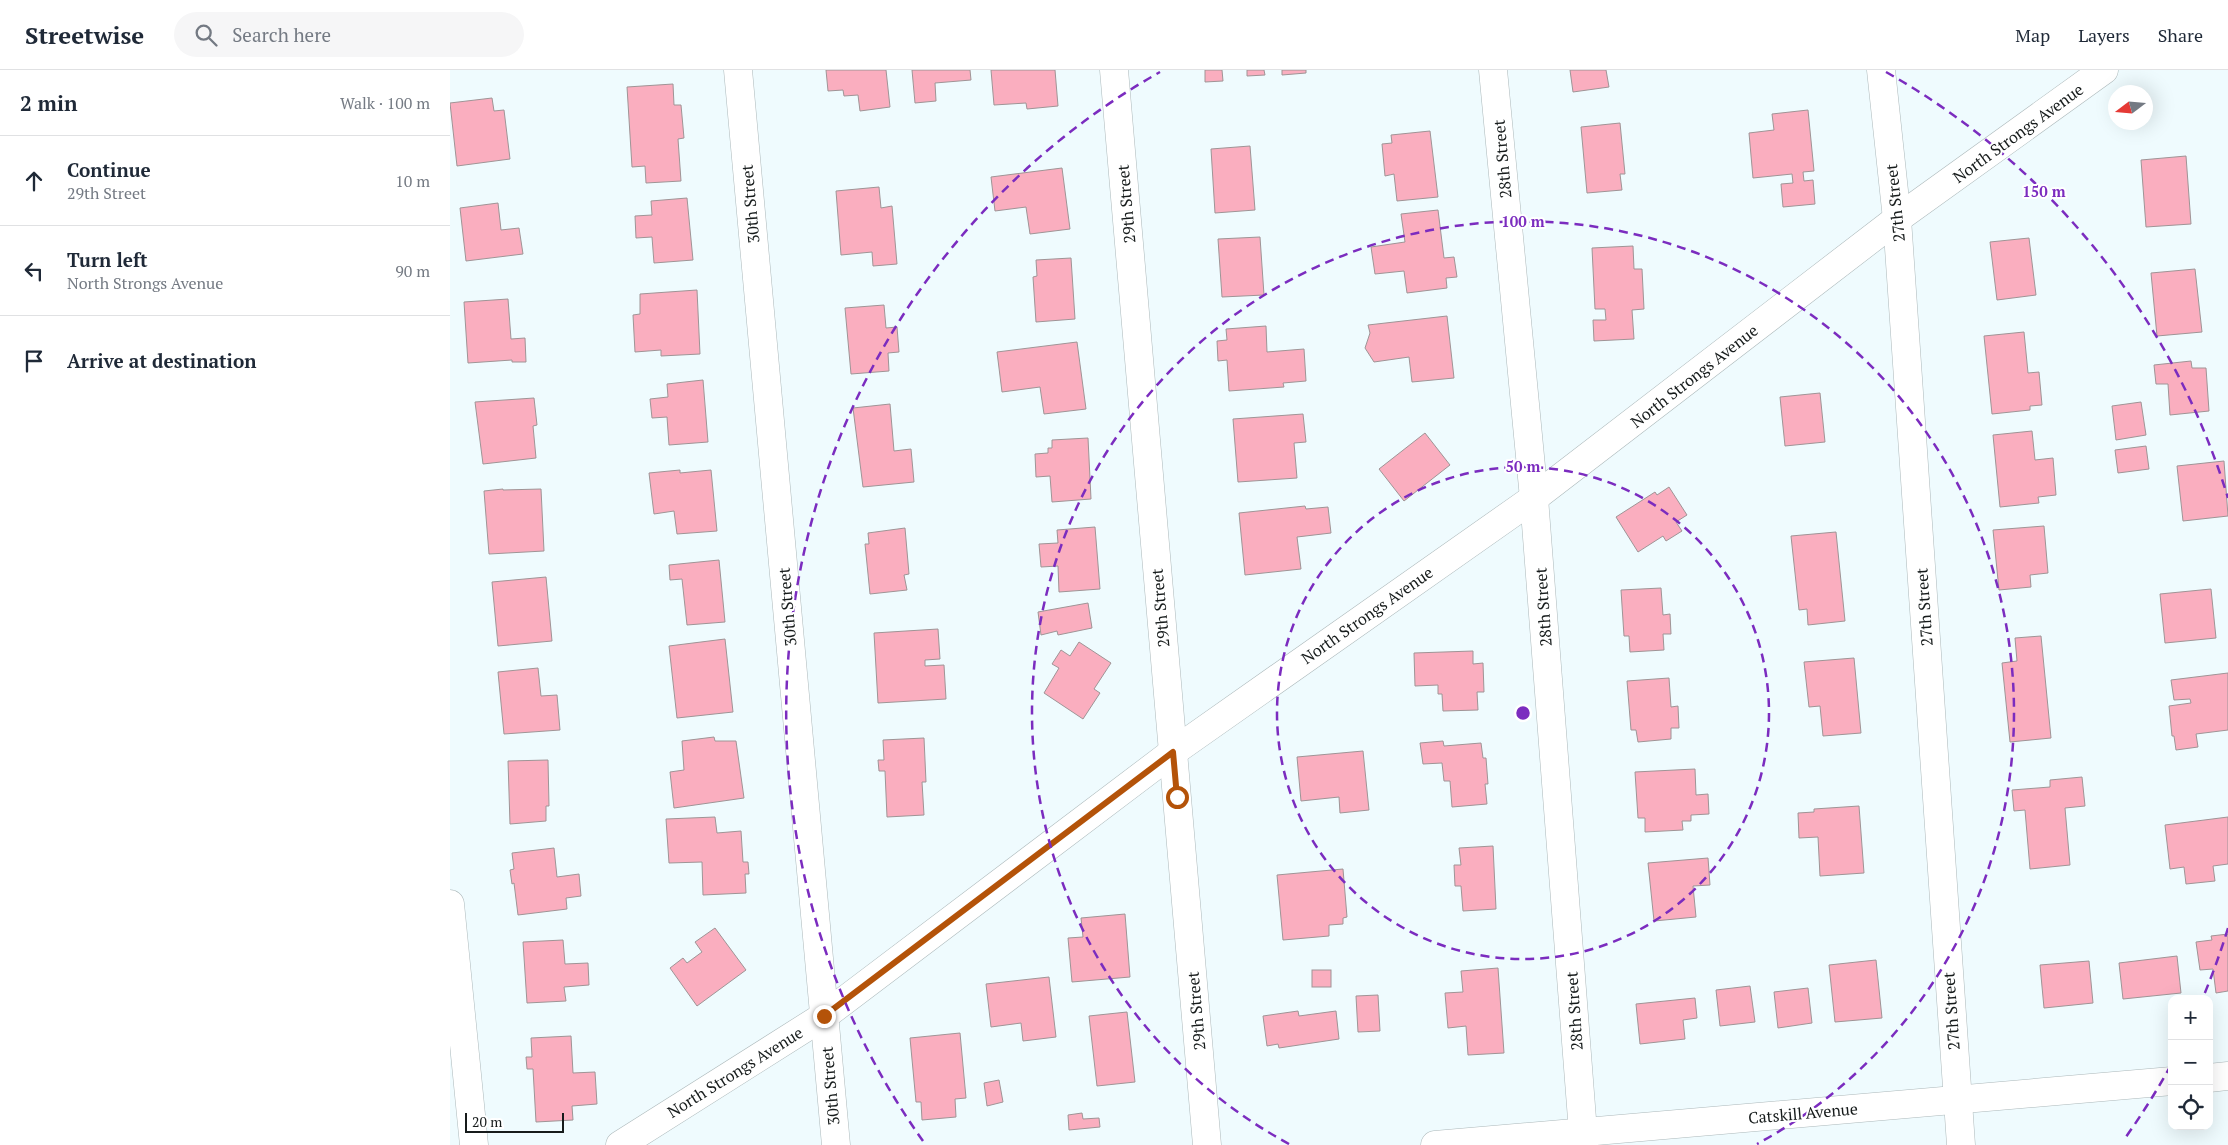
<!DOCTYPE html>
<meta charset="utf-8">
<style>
:root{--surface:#fff;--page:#f6f6f7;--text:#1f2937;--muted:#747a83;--line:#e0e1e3}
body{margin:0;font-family:"PT Serif",serif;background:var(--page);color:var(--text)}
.controls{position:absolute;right:15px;bottom:15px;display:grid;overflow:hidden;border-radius:10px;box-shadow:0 5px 20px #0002}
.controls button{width:45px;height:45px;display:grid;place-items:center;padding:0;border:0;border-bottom:1px solid var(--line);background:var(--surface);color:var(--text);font:25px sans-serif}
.compass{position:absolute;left:1658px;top:15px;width:45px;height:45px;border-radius:50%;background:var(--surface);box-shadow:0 5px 20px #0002;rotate:254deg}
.scale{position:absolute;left:15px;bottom:12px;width:99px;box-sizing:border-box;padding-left:5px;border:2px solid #161b1b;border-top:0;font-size:14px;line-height:18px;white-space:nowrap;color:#161b1b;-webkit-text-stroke:4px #fff;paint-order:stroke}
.stop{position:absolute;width:15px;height:15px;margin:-11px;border:4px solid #b45309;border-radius:50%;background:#fff}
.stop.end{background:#b45309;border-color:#fff;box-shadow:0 1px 5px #0008}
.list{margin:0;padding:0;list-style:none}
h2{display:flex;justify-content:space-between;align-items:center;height:65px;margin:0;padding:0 20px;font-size:21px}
h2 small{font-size:16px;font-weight:400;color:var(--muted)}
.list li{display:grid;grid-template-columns:32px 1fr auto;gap:15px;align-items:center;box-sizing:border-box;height:90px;padding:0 20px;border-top:1px solid var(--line)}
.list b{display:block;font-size:19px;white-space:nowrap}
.list p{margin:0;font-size:16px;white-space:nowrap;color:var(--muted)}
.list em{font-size:16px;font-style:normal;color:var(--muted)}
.icon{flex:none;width:28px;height:28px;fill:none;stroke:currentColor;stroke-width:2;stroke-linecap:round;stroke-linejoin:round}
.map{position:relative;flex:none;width:1778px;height:1075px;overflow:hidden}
header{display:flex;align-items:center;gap:30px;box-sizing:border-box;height:70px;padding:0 25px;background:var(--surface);border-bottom:1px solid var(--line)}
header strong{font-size:24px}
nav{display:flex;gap:28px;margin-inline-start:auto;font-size:18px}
.search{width:350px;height:45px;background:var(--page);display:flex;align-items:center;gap:12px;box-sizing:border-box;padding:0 18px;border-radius:28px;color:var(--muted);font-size:19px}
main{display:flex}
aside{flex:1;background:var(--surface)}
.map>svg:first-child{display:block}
.building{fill:#faaebf;stroke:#9f9496}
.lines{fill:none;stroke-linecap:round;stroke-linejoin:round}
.minor-casing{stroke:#acb8ba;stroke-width:29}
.tertiary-casing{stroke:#acb8ba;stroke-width:29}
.minor{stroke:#fff;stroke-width:28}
.tertiary{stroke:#fff;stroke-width:28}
.route{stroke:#b45309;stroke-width:6}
.ring{fill:none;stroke:#7b2cbf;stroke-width:2.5;stroke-dasharray:9 6}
.labels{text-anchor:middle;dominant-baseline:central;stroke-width:4;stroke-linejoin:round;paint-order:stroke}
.street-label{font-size:16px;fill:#161b1b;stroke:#fff}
.centre{fill:#7b2cbf;stroke:#fff;stroke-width:2.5}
.ring-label{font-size:15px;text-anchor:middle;font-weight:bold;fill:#7b2cbf;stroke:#fff;stroke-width:4;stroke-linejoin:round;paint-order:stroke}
</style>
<header>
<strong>Streetwise</strong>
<div class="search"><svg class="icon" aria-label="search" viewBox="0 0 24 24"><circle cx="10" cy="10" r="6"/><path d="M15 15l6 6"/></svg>Search here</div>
<nav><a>Map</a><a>Layers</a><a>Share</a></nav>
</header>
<main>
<aside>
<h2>2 min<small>Walk · 100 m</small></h2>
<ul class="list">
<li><svg class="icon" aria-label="ahead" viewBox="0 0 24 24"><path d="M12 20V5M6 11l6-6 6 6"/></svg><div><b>Continue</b><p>29th Street</p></div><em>10 m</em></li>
<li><svg class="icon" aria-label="left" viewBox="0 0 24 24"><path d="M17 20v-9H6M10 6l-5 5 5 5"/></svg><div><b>Turn left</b><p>North Strongs Avenue</p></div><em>90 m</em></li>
<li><svg class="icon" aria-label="arrive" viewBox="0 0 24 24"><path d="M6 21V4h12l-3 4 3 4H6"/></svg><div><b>Arrive at destination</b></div></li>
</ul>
</aside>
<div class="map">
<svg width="1778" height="1075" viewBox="0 0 1778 1075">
<rect width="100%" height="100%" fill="#effbfe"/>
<g class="building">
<polygon points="376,0 436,0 440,37 410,41 408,25 394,26 393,20 378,21"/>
<polygon points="462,0 520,0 521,10 485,13 486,31 465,33"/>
<polygon points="541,0 605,0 608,36 577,39 576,33 544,35"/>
<polygon points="755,0 772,0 773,11 755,12"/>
<polygon points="797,0 814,0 815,5 797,6"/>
<polygon points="832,0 856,0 856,3 832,5"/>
<polygon points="1120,0 1156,0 1159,17 1123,22"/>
<polygon points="223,14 224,35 231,35 234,68 228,69 231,111 196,113 195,96 182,97 177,17"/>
<polygon points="42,28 44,41 54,40 60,89 7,96 0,33"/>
<polygon points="1358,40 1364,101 1353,102 1354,111 1363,110 1365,134 1333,137 1331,114 1343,113 1342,104 1303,108 1299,63 1324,60 1322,44"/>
<polygon points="1170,53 1175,104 1170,104 1172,120 1137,123 1131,57"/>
<polygon points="980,61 988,127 947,131 944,104 935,106 932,74 942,73 941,65"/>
<polygon points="800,76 805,140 765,143 761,79"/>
<polygon points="1736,86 1741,154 1696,157 1691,90"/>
<polygon points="612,98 620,159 580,164 576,137 545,141 541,107"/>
<polygon points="429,117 431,138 442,136 447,194 423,196 422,182 391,185 386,121"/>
<polygon points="237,128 243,190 204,193 202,167 186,168 185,146 202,145 201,131"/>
<polygon points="48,133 51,160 69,158 73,184 16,191 10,138"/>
<polygon points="988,140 994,188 1004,187 1007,207 996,208 997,218 957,223 954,201 925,204 921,177 955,172 951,144"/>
<polygon points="810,167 814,225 772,227 768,169"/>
<polygon points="1579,168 1586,225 1547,230 1540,172"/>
<polygon points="1183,176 1184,199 1192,199 1194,239 1182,240 1184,269 1144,271 1143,250 1156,250 1155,239 1145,239 1142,178"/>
<polygon points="621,188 625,249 586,252 583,207 587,206 586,190"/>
<polygon points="1745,199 1752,262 1707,266 1701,203"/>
<polygon points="247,220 250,284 211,286 211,280 185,282 183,245 190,244 190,224"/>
<polygon points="58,229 61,269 75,268 76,292 62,292 62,290 18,293 14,232"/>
<polygon points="434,235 436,258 447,257 449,282 438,283 439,301 401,304 395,238"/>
<polygon points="997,246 1004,308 962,312 959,287 924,292 915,278 920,263 918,255"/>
<polygon points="816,256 817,282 854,279 856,311 833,313 834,317 779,321 777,290 768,291 767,271 777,270 776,259"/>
<polygon points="1574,262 1578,303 1589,302 1592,335 1580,336 1580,340 1542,344 1534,266"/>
<polygon points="627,272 636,339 594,344 590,317 552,322 547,282"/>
<polygon points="1741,291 1742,298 1756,298 1759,341 1720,345 1718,314 1706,314 1704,295"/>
<polygon points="253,310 258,372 219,375 217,347 202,348 200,329 218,327 217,314"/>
<polygon points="1370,323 1375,372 1335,376 1330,327"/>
<polygon points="84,328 87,355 83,356 86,388 33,394 25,332"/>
<polygon points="1691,332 1696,365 1666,370 1662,336"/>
<polygon points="440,334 444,381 461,379 464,412 413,417 403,338"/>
<polygon points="853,344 856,372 844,373 847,408 788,412 783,349"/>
<polygon points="1582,361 1585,390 1603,388 1606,425 1588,427 1589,433 1550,437 1543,365"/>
<polygon points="975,363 1000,395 954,431 929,399"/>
<polygon points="638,368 641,429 602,432 600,406 586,407 585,384 598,383 598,378 602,378 602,370"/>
<polygon points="1696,376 1699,399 1668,403 1665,380"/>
<polygon points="1774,391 1778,446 1733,451 1727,396"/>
<polygon points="230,400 230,403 261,400 267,461 227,464 224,441 204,444 199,403"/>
<polygon points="1219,417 1237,445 1226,452 1232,461 1216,471 1213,466 1188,482 1166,447 1205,422 1207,425"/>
<polygon points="53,419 53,420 91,419 94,481 39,484 34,421"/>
<polygon points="855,436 856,439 878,437 881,463 847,467 851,499 795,505 789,443"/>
<polygon points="1594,456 1598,503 1580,505 1581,517 1549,520 1543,460"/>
<polygon points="645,457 650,519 609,522 608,496 591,497 589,474 608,473 607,460"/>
<polygon points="455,458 459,504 454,505 457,520 420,524 415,474 419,474 418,463"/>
<polygon points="1386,462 1395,551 1358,555 1357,539 1349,540 1341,466"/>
<polygon points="269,490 275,552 237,555 232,509 220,510 219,495"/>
<polygon points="96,507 102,571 48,576 42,512"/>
<polygon points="1211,518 1213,545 1220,544 1221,564 1213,564 1214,580 1180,582 1179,566 1174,566 1171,520"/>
<polygon points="1761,519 1766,568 1715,573 1710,524"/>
<polygon points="638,533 642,558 608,565 607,561 591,565 588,542"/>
<polygon points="488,559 490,589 475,590 475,596 494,595 496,629 428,633 424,563"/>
<polygon points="1591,566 1601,668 1560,672 1552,593 1567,591 1565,568"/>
<polygon points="275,569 283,642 227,648 219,576"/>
<polygon points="629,572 661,593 644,619 650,623 633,649 594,623 609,598 602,594 611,580 620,586"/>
<polygon points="1023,581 1023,594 1033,593 1034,622 1027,622 1028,640 993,641 992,624 988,624 988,615 965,616 964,583"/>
<polygon points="1404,588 1411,663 1373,666 1370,636 1359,637 1354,592"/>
<polygon points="88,598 91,626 107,625 110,660 54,664 48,602"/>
<polygon points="1778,603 1778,660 1746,664 1748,677 1726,680 1724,666 1722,666 1719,636 1741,633 1740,629 1724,630 1721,610"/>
<polygon points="1219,608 1221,637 1228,636 1229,658 1221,658 1221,669 1188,672 1186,660 1181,660 1177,611"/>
<polygon points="264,667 265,671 286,671 294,728 224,738 220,702 234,700 232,671"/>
<polygon points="474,668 476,712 472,712 474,745 437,747 435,701 429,701 428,690 434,690 433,670"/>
<polygon points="993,671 994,676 1031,673 1033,688 1036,688 1038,714 1035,714 1037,734 1002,737 1000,711 994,711 992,693 973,694 970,673"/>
<polygon points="913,681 919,740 890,743 889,727 851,731 847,687"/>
<polygon points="98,690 99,736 96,736 96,751 60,754 58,691"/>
<polygon points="1245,699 1246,725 1258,724 1259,744 1241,745 1241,751 1232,751 1233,760 1195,762 1195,748 1188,748 1185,702"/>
<polygon points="1632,707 1635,736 1615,738 1620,795 1580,799 1575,740 1564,741 1562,720 1600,717 1600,710"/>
<polygon points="1409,736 1414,803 1370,806 1368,767 1349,768 1348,743 1364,742 1364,739"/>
<polygon points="265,747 267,763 291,761 293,792 298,792 299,804 295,804 296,823 253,825 252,792 219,793 216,749"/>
<polygon points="1778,747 1778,794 1763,796 1765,811 1736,814 1734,797 1720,799 1715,755"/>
<polygon points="1043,776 1046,839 1013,841 1011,816 1005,816 1004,795 1011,795 1009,778"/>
<polygon points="104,778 107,807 129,804 131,826 116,828 117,839 68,845 64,813 62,814 60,800 64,799 62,783"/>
<polygon points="1258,788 1260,815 1243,816 1246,847 1204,851 1198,793"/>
<polygon points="893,799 897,847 893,848 893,854 879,855 879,866 833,870 827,805"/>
<polygon points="675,844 680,907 622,912 618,868 633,867 631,848"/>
<polygon points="265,858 296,900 247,936 220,898 233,888 237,893 252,882 245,872"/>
<polygon points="1778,864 1778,921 1766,923 1763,899 1750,900 1746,872 1762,870 1761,866"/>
<polygon points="113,870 115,894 138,893 139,915 114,917 116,931 77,933 73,872"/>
<polygon points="1727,886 1731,923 1673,929 1669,893"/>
<polygon points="1426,890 1432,948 1385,952 1379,895"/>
<polygon points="1639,891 1643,933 1594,938 1590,895"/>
<polygon points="1048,898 1054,983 1018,985 1016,956 998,958 995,923 1013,922 1011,901"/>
<rect x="862" y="900" width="19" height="17"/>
<polygon points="599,907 606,967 573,971 571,953 541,957 536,914"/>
<polygon points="1300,916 1305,952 1270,956 1266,920"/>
<polygon points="1358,918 1362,953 1328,958 1324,922"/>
<polygon points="928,925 930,961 908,962 906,926"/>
<polygon points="1245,928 1247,948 1233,950 1235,969 1190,974 1186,934"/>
<polygon points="848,941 849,946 886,941 889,969 829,978 828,974 817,976 813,946"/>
<polygon points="677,942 685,1012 647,1016 639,946"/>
<polygon points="510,963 516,1028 505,1029 506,1047 472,1050 471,1032 466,1032 460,968"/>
<polygon points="121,966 123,1003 145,1002 147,1034 122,1036 123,1050 86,1052 83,999 77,999 76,987 82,987 81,968"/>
<polygon points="549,1010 553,1032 537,1036 534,1013"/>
<polygon points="632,1043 633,1049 649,1048 650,1057 619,1060 618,1045"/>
</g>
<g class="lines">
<g class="minor-casing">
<g id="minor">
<polyline points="288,0 386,1075"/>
<polyline points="664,0 757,1075"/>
<polyline points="1043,0 1084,428 1134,1075"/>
<polyline points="1431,0 1447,149 1511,1075"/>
<polyline points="0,834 24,1075"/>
<polyline points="1759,1008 1778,1006"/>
<polyline points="985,1075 1722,1011"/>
</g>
</g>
<g class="tertiary-casing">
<polyline id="tertiary" points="170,1075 374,946 723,682 1084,428 1447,149 1654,0"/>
</g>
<use href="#minor" class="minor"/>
<use href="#tertiary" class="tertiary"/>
</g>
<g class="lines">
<polyline class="route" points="374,946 723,682 727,727"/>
</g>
<g class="ring">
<circle cx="1073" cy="643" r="246"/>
<path d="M839 1074A491 491 0 1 1 1307 1074"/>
<path d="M1778 858A737 737 0 0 1 1754 925M1721 995A737 737 0 0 1 1673 1071M473 1071A737 737 0 0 1 710 2M1436 2A737 737 0 0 1 1778 428"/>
</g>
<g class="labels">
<g class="street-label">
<text transform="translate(1568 63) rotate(-36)">North Strongs Avenue</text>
<text transform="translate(1052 89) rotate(-95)">28th Street</text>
<text transform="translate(1445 133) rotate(-96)">27th Street</text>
<text transform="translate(300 134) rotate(-95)">30th Street</text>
<text transform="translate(676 134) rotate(-95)">29th Street</text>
<text transform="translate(1244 306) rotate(-38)">North Strongs Avenue</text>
<text transform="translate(337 537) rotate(-95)">30th Street</text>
<text transform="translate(1093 537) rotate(-94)">28th Street</text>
<text transform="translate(1474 537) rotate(-94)">27th Street</text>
<text transform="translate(710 538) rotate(-95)">29th Street</text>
<text transform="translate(917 545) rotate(-35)">North Strongs Avenue</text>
<text transform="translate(746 941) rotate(-95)">29th Street</text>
<text transform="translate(1124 941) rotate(-94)">28th Street</text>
<text transform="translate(1501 941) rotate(-94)">27th Street</text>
<text transform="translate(285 1002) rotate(-32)">North Strongs Avenue</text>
<text transform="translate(380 1016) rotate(-95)">30th Street</text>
<text transform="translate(1353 1043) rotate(-5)">Catskill Avenue</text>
</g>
</g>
<circle cx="1073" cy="643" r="8" class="centre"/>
<g class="ring-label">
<text x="1594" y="127">150 m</text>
<text x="1073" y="157">100 m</text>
<text x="1073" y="402">50 m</text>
</g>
</svg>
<div class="controls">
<button>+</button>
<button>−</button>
<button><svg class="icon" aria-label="locate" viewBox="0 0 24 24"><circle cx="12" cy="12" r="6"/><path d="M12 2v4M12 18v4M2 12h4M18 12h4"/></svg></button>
</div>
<svg class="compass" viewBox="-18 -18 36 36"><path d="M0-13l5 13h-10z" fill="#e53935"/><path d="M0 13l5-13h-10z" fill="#747a83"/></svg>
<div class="scale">20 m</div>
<div class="stop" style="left:727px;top:727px"></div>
<div class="stop end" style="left:374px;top:946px"></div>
</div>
</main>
